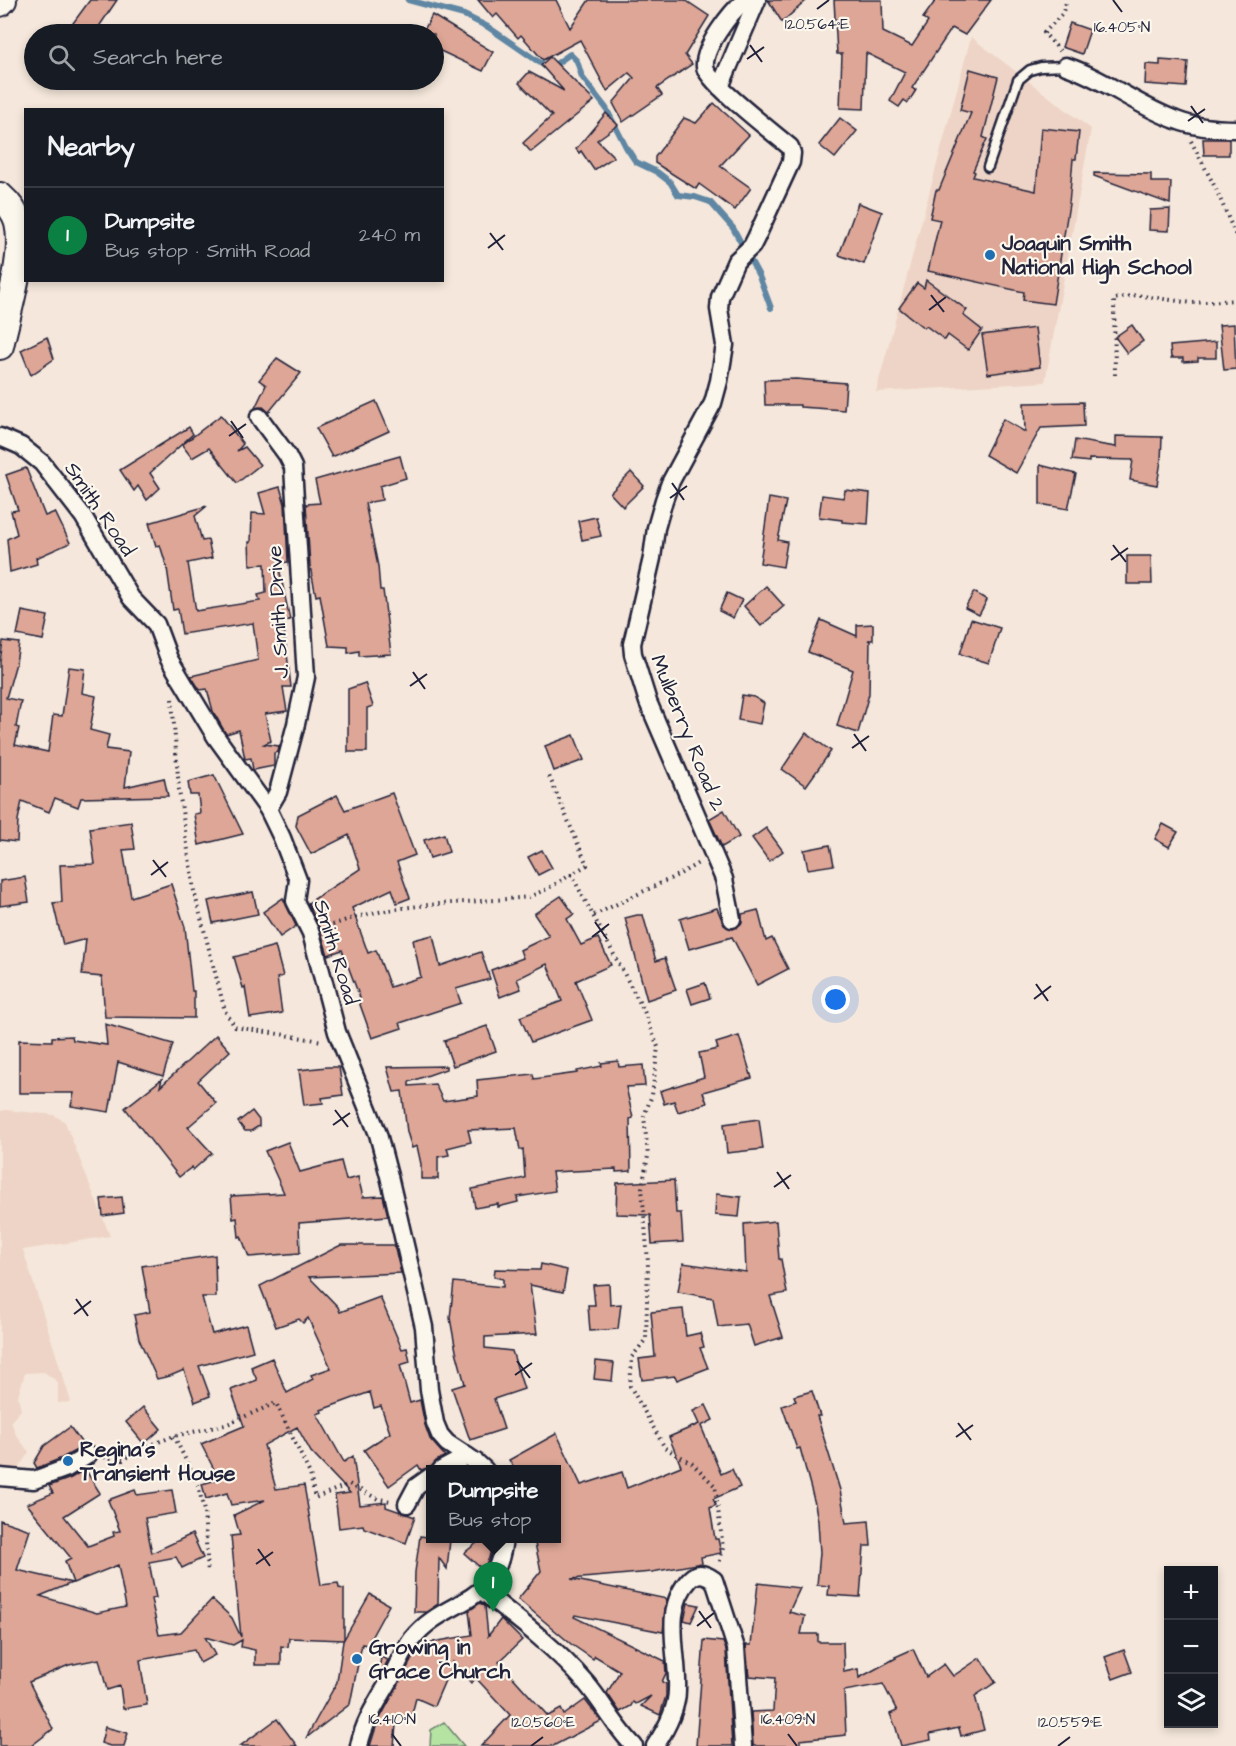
<!DOCTYPE html>
<meta charset="utf-8">
<style>
:root{--surface:#171b24;--page:#20242c;--text:#f1f3f6;--muted:#9ea1a6;--line:#363941;--accent:#0b8043}
body{margin:0;font-family:"Architects Daughter",sans-serif;background:var(--page);color:var(--text)}
.controls{position:absolute;right:18px;bottom:18px;display:grid;overflow:hidden;border-radius:0px;box-shadow:0 3px 9px #0003}
.controls button{width:54px;height:54px;display:grid;place-items:center;padding:0;border:0;border-bottom:2px solid var(--line);background:var(--surface);color:var(--text);font:30px sans-serif}
.you{position:absolute;left:836px;top:1000px;width:21px;height:21px;margin:-15px;border:4px solid #fff;border-radius:50%;background:#1a73e8;box-shadow:0 0 0 9px #1a73e833}
.badge{display:grid;place-items:center;width:39px;height:39px;border-radius:50%;background:var(--accent);color:#fff;font-size:20px;font-weight:700}
.pin{position:absolute;translate:-50% -50px;filter:drop-shadow(0 2px 3px #0008)}
.pin::after{content:'';position:absolute;top:32px;width:21px;height:18px;background:inherit;clip-path:polygon(0 0,100% 0,50% 100%)}
.popup{position:absolute;left:426px;top:1465px;width:135px;height:78px;box-sizing:border-box;display:grid;place-content:center;border-radius:0px;background:var(--surface);filter:drop-shadow(0 2px 4px #0005);font-size:20px;white-space:nowrap;color:var(--muted)}
.popup b{font-size:22px;color:var(--text)}
.popup::after{content:'';position:absolute;left:50%;top:100%;margin-left:-12px;border:12px solid transparent;border-top-color:var(--surface)}
.list{margin:0;padding:0;list-style:none}
h2{display:flex;justify-content:space-between;align-items:center;height:78px;margin:0;padding:0 24px;font-size:26px}
h2 small{font-size:20px;font-weight:400;color:var(--muted)}
.list li{display:grid;grid-template-columns:39px 1fr auto;gap:18px;align-items:center;box-sizing:border-box;height:96px;padding:0 24px;border-top:2px solid var(--line)}
.list b{display:block;font-size:22px;white-space:nowrap}
.list p{margin:0;font-size:20px;white-space:nowrap;color:var(--muted)}
.list em{font-size:20px;font-style:normal;color:var(--muted)}
.icon{flex:none;width:33px;height:33px;fill:none;stroke:currentColor;stroke-width:2;stroke-linecap:round;stroke-linejoin:round}
.map{position:relative;flex:none;width:1236px;height:1746px;overflow:hidden}
.search{position:absolute;background:var(--surface);box-shadow:0 3px 9px #0003;left:24px;top:24px;width:420px;height:66px;display:flex;align-items:center;gap:15px;box-sizing:border-box;padding:0 21px;border-radius:33px;color:var(--muted);font-size:22px}
.panel{position:absolute;background:var(--surface);box-shadow:0 3px 9px #0003;left:24px;top:108px;width:420px;height:174px;border-radius:0px}
.map>svg:first-child{display:block}
.built{fill:#eed4c6}
.green{fill:#b4e3a2;stroke:#6b826e;stroke-width:1.5}
.lines{fill:none;stroke-linecap:round;stroke-linejoin:round}
.stream{stroke:#5f86a3;stroke-width:6}
.building{fill:#dda696;stroke:#22223b;stroke-width:1.5}
.lane-casing{stroke:#22223b;stroke-width:13}
.street-casing{stroke:#22223b;stroke-width:21}
.primary-casing{stroke:#22223b;stroke-width:30}
.path{stroke:#22223b;stroke-width:4;stroke-dasharray:1.5 4.5;stroke-linecap:butt}
.lane{stroke:#fbf7ec;stroke-width:8}
.street{stroke:#fbf7ec;stroke-width:16}
.primary{stroke:#fbf7ec;stroke-width:26}
.ticks{fill:none;stroke:#22223b;stroke-width:2}
.poi-dot{fill:#1f6fb2;stroke:#fbf7ec;stroke-width:2}
.labels{text-anchor:middle;dominant-baseline:central;stroke-width:4.5;stroke-linejoin:round;paint-order:stroke}
.poi-label{font-size:21px;font-weight:bold;fill:#22223b;stroke:#fbf7ec;text-anchor:start}
.street-label{font-size:21px;fill:#22223b;stroke:#fbf7ec}
.ticks-label{font-size:15px;text-anchor:middle;fill:#22223b;stroke:#fbf7ec;stroke-width:4.5;stroke-linejoin:round;paint-order:stroke}
</style>
<div class="map">
<svg width="1236" height="1746" viewBox="0 0 1236 1746">
<rect width="100%" height="100%" fill="#f5e7db"/>
<filter id="ink" filterUnits="userSpaceOnUse"><feTurbulence type="fractalNoise" baseFrequency=".0167" numOctaves="2"/><feDisplacementMap in="SourceGraphic" scale="12" xChannelSelector="R" yChannelSelector="G"/><feConvolveMatrix kernelMatrix="1 2 1 2 8 2 1 2 1" color-interpolation-filters="sRGB"/></filter>
<g filter="url(#ink)">
<g class="built">
<polygon points="971,37 1091,129 1045,382 876,392"/>
<polygon points="6,1110 54,1115 65,1122 110,1236 23,1250 71,1402 58,1403 58,1382 44,1372 25,1373 18,1396 21,1410 11,1421 16,1435 29,1452 17,1470 0,1469 0,1111"/>
</g>
<polygon class="green" points="444,1722 464,1746 430,1746 431,1730"/>
<g class="lines">
<polyline class="stream" points="408,0 464,15 488,27 549,69 570,54 577,61 582,77 606,108 626,147 636,162 657,172 670,182 678,195 695,197 710,202 733,228 759,276 771,308"/>
</g>
<g class="building">
<polygon points="90,0 117,0 94,34 65,34"/>
<polygon points="478,0 556,0 570,28 589,0 685,0 709,16 685,55 692,64 657,88 662,95 623,122 613,103 634,78 629,73 607,91 580,40 543,60 521,35 518,38 497,14 493,18"/>
<polygon points="768,0 807,0 782,22"/>
<polygon points="834,0 882,0 883,32 912,46 928,22 923,18 936,0 991,0 965,35 952,28 912,88 916,90 908,103 904,100 899,107 890,101 905,72 866,53 864,109 840,108 842,54 837,54"/>
<polygon points="432,15 493,52 483,71 434,48 434,34 422,34"/>
<polygon points="1070,23 1090,30 1082,54 1062,47"/>
<polygon points="550,57 594,101 531,152 523,143 552,116 519,83 529,72 564,91 541,65"/>
<polygon points="1160,60 1188,62 1186,87 1145,84 1146,64 1160,65"/>
<polygon points="970,69 998,77 983,137 987,139 973,171 975,172 973,177 1036,191 1041,128 1079,132 1076,159 1073,159 1069,204 1053,304 1023,300 1024,292 928,271 940,220 930,218 936,190 939,190 971,113 960,110"/>
<polygon points="714,103 749,135 720,166 751,188 735,210 699,184 696,189 655,163 655,157 684,118 696,123"/>
<polygon points="606,113 618,125 597,140 614,157 594,170 581,151 579,153 576,149"/>
<polygon points="840,118 857,131 835,158 819,145"/>
<polygon points="1203,139 1229,139 1229,155 1204,155"/>
<polygon points="1094,173 1151,174 1151,182 1171,182 1170,204 1094,176"/>
<polygon points="858,203 882,212 864,264 839,255"/>
<polygon points="1170,209 1169,231 1149,230 1150,210"/>
<polygon points="926,280 967,310 963,315 982,330 968,350 948,335 945,340 926,326 924,328 899,308 917,283 924,288"/>
<polygon points="1234,324 1236,369 1224,370 1219,325"/>
<polygon points="1132,325 1143,341 1127,353 1115,337"/>
<polygon points="1035,328 1040,367 988,374 982,335"/>
<polygon points="47,337 54,359 31,375 21,350"/>
<polygon points="1216,342 1216,358 1198,358 1198,361 1183,362 1183,358 1171,358 1170,346"/>
<polygon points="277,358 301,373 269,412 263,407 255,408 266,385 259,380"/>
<polygon points="796,379 846,383 844,410 800,407 800,405 765,405 764,380"/>
<polygon points="376,401 389,431 332,457 316,428"/>
<polygon points="1083,402 1084,426 1041,428 1016,473 985,455 1003,419 1025,432 1024,403"/>
<polygon points="221,415 243,444 237,451 245,447 260,465 237,483 209,448 192,458 182,445"/>
<polygon points="189,427 193,434 150,473 160,488 147,500 138,486 134,491 120,470"/>
<polygon points="1116,436 1162,437 1161,461 1157,485 1130,480 1133,460 1089,459 1089,462 1072,460 1075,440 1116,447"/>
<polygon points="400,456 406,478 380,486 382,500 365,503 378,566 380,590 383,590 391,654 359,656 359,651 348,653 348,647 329,646 320,595 316,596 310,566 306,504 320,503 315,480"/>
<polygon points="1040,465 1076,474 1068,509 1040,504"/>
<polygon points="26,468 45,516 55,512 70,543 36,558 37,564 10,572 7,539 17,534 11,511 18,510 6,475"/>
<polygon points="631,472 644,486 623,507 610,493"/>
<polygon points="280,487 285,504 288,562 278,563 290,620 283,621 291,687 283,687 287,711 265,714 271,741 264,744 279,746 278,752 274,753 274,766 253,770 251,758 245,759 239,730 226,734 213,711 207,689 200,690 191,676 258,660 253,623 182,634 178,609 173,610 167,568 160,545 156,546 149,523 207,506 195,516 202,541 208,540 212,558 188,563 196,611 260,601 258,595 266,593 265,564 250,565 249,542 251,542 252,513 265,514 259,493"/>
<polygon points="845,490 870,493 868,524 842,522 842,520 819,517 822,495 844,498"/>
<polygon points="769,498 786,501 778,540 787,542 783,567 760,563"/>
<polygon points="596,517 601,536 582,540 578,521"/>
<polygon points="1127,556 1151,556 1152,584 1127,584"/>
<polygon points="766,586 784,606 761,626 744,606"/>
<polygon points="974,592 987,600 979,615 965,608"/>
<polygon points="727,593 742,600 733,618 719,611"/>
<polygon points="22,611 48,616 43,640 17,635"/>
<polygon points="971,619 1000,628 989,663 960,654"/>
<polygon points="821,620 857,636 857,625 873,624 873,640 868,640 870,641 869,694 858,733 837,726 853,670 808,652"/>
<polygon points="3,641 19,643 16,663 6,698 21,701 16,727 19,728 15,745 48,752 53,715 62,716 69,667 85,669 82,693 96,696 90,730 109,735 106,749 129,752 125,787 164,778 168,796 81,798 78,807 55,798 49,812 22,801 18,820 17,842 0,840 0,661"/>
<polygon points="365,683 373,706 367,708 367,752 348,752 348,689"/>
<polygon points="742,695 754,697 764,703 760,724 738,720"/>
<polygon points="806,733 831,751 806,786 782,769"/>
<polygon points="574,735 584,760 554,771 545,746"/>
<polygon points="214,775 243,834 199,845 194,814 200,813 198,795 190,795 188,782"/>
<polygon points="392,793 415,855 397,862 410,898 397,903 392,889 352,908 368,953 376,950 390,987 421,977 413,940 433,935 440,966 481,952 490,979 456,989 461,1003 400,1023 402,1028 372,1038 358,999 360,998 342,950 328,955 320,929 308,903 360,869 349,835 311,854 296,826 298,815 337,795 345,810"/>
<polygon points="724,810 739,837 722,847 709,819"/>
<polygon points="131,822 135,849 123,850 131,897 171,884 185,927 192,991 194,991 194,1018 105,1017 102,977 82,975 86,939 63,945 53,903 62,902 60,865 95,864 90,828"/>
<polygon points="1163,824 1178,832 1169,847 1155,839"/>
<polygon points="766,828 783,851 769,861 752,838"/>
<polygon points="444,834 449,852 430,858 424,840"/>
<polygon points="830,845 834,865 808,869 804,850"/>
<polygon points="542,850 552,868 538,875 528,857"/>
<polygon points="25,877 29,902 0,906 0,881"/>
<polygon points="253,892 258,914 213,923 208,901"/>
<polygon points="561,896 574,914 567,919 581,945 598,938 611,965 576,981 592,1020 531,1042 520,1017 562,1001 547,964 517,979 521,989 500,997 491,970 523,958 520,950 549,936 534,914"/>
<polygon points="283,898 296,926 280,937 263,912"/>
<polygon points="717,908 724,925 733,929 742,923 742,914 758,910 766,941 772,938 788,969 757,985 732,937 689,949 680,919"/>
<polygon points="637,915 643,915 656,961 665,958 676,990 647,1000 625,918"/>
<polygon points="275,946 283,976 277,978 282,1013 250,1018 245,987 243,988 234,957"/>
<polygon points="705,983 710,998 692,1004 687,989"/>
<polygon points="105,1024 173,1044 163,1076 118,1062 109,1112 71,1106 74,1093 19,1093 19,1040 52,1041 52,1037 72,1036 73,1040 107,1045"/>
<polygon points="487,1026 496,1051 453,1066 444,1041"/>
<polygon points="216,1035 230,1051 198,1081 216,1103 188,1127 212,1153 193,1170 192,1167 179,1177 125,1108 162,1079 160,1087"/>
<polygon points="739,1036 752,1078 703,1092 707,1103 678,1112 674,1101 664,1104 660,1091 704,1077 699,1053 718,1049 716,1043"/>
<polygon points="618,1061 619,1067 643,1065 645,1086 626,1087 633,1118 630,1119 631,1171 616,1172 616,1169 552,1172 555,1191 517,1197 518,1202 498,1207 498,1204 475,1208 472,1189 525,1178 523,1149 520,1150 516,1128 468,1130 471,1142 447,1148 449,1155 438,1157 438,1179 421,1179 421,1164 417,1146 412,1148 407,1132 402,1091 394,1092 387,1067 446,1066 446,1069 409,1082 409,1086 435,1084 443,1101 478,1096 477,1080 533,1074 534,1079 577,1073 577,1071 602,1066 601,1063"/>
<polygon points="327,1067 339,1067 343,1095 322,1098 323,1103 304,1105 299,1070"/>
<polygon points="252,1111 259,1120 259,1126 251,1131 245,1131 238,1122"/>
<polygon points="759,1119 763,1149 727,1153 724,1124"/>
<polygon points="288,1142 300,1172 341,1161 346,1180 358,1177 363,1197 383,1196 388,1216 299,1223 300,1253 249,1257 241,1236 239,1237 237,1218 233,1219 231,1196 284,1193 265,1151"/>
<polygon points="674,1180 676,1213 681,1213 683,1242 652,1244 650,1215 616,1214 617,1183"/>
<polygon points="716,1194 741,1197 739,1217 715,1215"/>
<polygon points="122,1197 124,1213 103,1216 101,1199"/>
<polygon points="776,1221 779,1259 781,1259 787,1293 770,1296 783,1337 754,1346 747,1324 718,1327 713,1298 678,1292 683,1263 746,1272 744,1224"/>
<polygon points="341,1245 394,1245 401,1273 309,1277 338,1307 340,1312 380,1297 402,1349 407,1348 410,1362 400,1365 410,1403 420,1400 425,1425 430,1439 445,1456 436,1461 431,1467 421,1470 418,1465 389,1486 364,1450 390,1433 381,1406 374,1408 370,1392 321,1410 322,1412 317,1414 344,1462 353,1456 360,1505 386,1502 386,1507 415,1517 406,1543 364,1528 363,1525 339,1528 335,1495 350,1493 311,1452 297,1427 264,1445 276,1489 304,1485 321,1585 338,1583 339,1588 344,1589 344,1640 289,1638 288,1647 281,1646 281,1665 255,1665 255,1650 241,1647 242,1640 233,1645 205,1637 215,1655 200,1663 194,1650 140,1660 147,1705 123,1709 120,1686 107,1690 99,1659 69,1665 29,1682 53,1729 31,1746 0,1746 0,1520 30,1530 17,1570 72,1583 40,1596 97,1613 126,1607 118,1565 73,1583 65,1561 71,1558 27,1504 53,1493 49,1486 71,1478 85,1469 100,1493 64,1516 88,1546 114,1536 113,1532 120,1531 108,1500 135,1490 137,1495 172,1490 176,1513 145,1518 152,1553 192,1534 203,1558 182,1568 176,1557 149,1562 156,1598 151,1599 159,1635 181,1632 212,1599 232,1618 241,1637 231,1536 240,1535 234,1515 265,1500 231,1505 227,1493 206,1499 202,1484 219,1479 201,1444 244,1426 231,1390 257,1380 251,1367 272,1358 287,1393 313,1379 311,1375 331,1368 308,1318 303,1323 299,1319 276,1327 260,1286"/>
<polygon points="215,1255 216,1297 202,1297 212,1334 246,1325 253,1351 199,1366 210,1396 195,1402 184,1370 170,1376 157,1379 139,1339 134,1315 150,1312 142,1266"/>
<polygon points="541,1264 567,1270 563,1292 530,1285 537,1334 485,1337 485,1348 512,1351 524,1389 494,1399 504,1429 470,1440 452,1388 465,1384 456,1351 450,1318 454,1282 503,1287 503,1279 494,1277 495,1269 540,1270"/>
<polygon points="609,1284 610,1305 621,1304 618,1329 590,1331 588,1305 595,1305 593,1285"/>
<polygon points="683,1309 686,1336 700,1333 704,1347 700,1348 708,1368 677,1380 675,1376 642,1380 639,1359 655,1357 651,1312"/>
<polygon points="596,1361 614,1363 612,1381 594,1379"/>
<polygon points="812,1391 820,1416 817,1416 840,1490 846,1523 869,1521 871,1546 864,1546 860,1597 828,1595 829,1586 817,1585 820,1553 818,1521 815,1504 800,1448 797,1449 782,1406 796,1401 794,1396"/>
<polygon points="706,1405 713,1420 701,1426 721,1474 732,1469 740,1487 713,1499 716,1505 710,1508 715,1539 718,1539 721,1553 701,1557 702,1563 652,1572 571,1579 667,1599 663,1632 575,1615 574,1617 665,1661 666,1673 662,1682 666,1684 666,1696 660,1715 641,1706 651,1696 636,1704 633,1702 631,1706 620,1712 607,1693 620,1671 595,1656 593,1659 571,1644 518,1599 541,1571 534,1539 556,1539 556,1470 516,1470 509,1460 556,1434 556,1432 581,1485 622,1472 627,1488 681,1466 669,1437 699,1424 693,1411"/>
<polygon points="143,1407 161,1429 144,1444 126,1422"/>
<polygon points="70,1427 84,1446 62,1458 37,1468 34,1463 44,1446"/>
<polygon points="420,1536 450,1540 447,1569 439,1558 438,1604 426,1612 414,1612 415,1572"/>
<polygon points="482,1539 491,1539 493,1541 489,1558 483,1570 464,1553"/>
<polygon points="758,1583 800,1588 789,1612 805,1616 801,1634 818,1634 818,1642 843,1642 844,1672 858,1669 859,1678 896,1658 895,1657 913,1649 926,1677 944,1664 953,1676 980,1658 996,1682 975,1696 984,1730 961,1736 959,1728 930,1734 931,1740 901,1746 896,1728 890,1714 897,1711 883,1684 844,1691 846,1735 800,1740 800,1746 753,1746 751,1712 773,1711 775,1678 749,1676 746,1645 751,1645"/>
<polygon points="370,1594 389,1605 367,1645 362,1644 350,1704 306,1738 337,1682 343,1641"/>
<polygon points="480,1603 485,1606 488,1636 501,1619 522,1640 499,1662 548,1716 561,1709 564,1715 585,1700 601,1721 553,1746 481,1746 510,1715 476,1678 471,1683 453,1662 434,1706 416,1698 411,1718 397,1715 394,1746 370,1746 377,1724 412,1659 433,1642 472,1635 469,1611"/>
<polygon points="688,1603 699,1605 691,1622 684,1620"/>
<polygon points="704,1640 723,1642 726,1650 732,1746 696,1746"/>
<polygon points="1124,1650 1132,1672 1113,1679 1105,1657"/>
<polygon points="381,1657 388,1660 378,1679"/>
<polygon points="277,1719 297,1746 240,1746"/>
<polygon points="105,1727 128,1733 124,1746 110,1746 101,1743"/>
</g>
<g class="lines">
<g class="lane-casing">
<polyline id="lane" points="988,167 1018,80 1030,70 1041,67 1066,66"/>
</g>
<g class="street-casing">
<g id="street">
<path d="M1066 66C1105 79 1137 106 1176 120 1194 127 1217 129 1236 129"/>
<polyline points="720,87 757,0"/>
<polyline points="259,417 287,455 293,467 306,677 296,724 278,792 268,809"/>
<polyline points="0,437 21,446 42,463 83,516 131,598 156,624 169,659 216,737 268,809 282,838 298,880 295,901 311,933 337,1032 378,1134 389,1176 424,1327 429,1390 435,1423 440,1435 447,1443 476,1462 485,1470"/>
<path d="M732 919 724 879 648 702 633 654 632 644 652 558 656 528 664 500 670 483 713 403 719 381 725 345 719 309 720 297 736 261 752 246 756 238 791 162 792 153 790 147C775 134 707 82 705 67 703 47 731 12 745 0"/>
<polyline points="441,1470 467,1456"/>
<polyline points="0,1477 34,1480 67,1468 88,1455"/>
<polyline points="407,1504 416,1487 430,1477"/>
<path d="M482 1591C518 1619 556 1648 586 1683 603 1703 616 1728 634 1746"/>
<path d="M359 1746C364 1721 378 1701 390 1680 397 1666 403 1651 412 1639 446 1596 497 1609 504 1538"/>
<path d="M655 1746C665 1731 677 1709 677 1690 679 1653 661 1610 690 1579 698 1571 706 1574 714 1580L736 1648 743 1746"/>
</g>
</g>
<g class="primary-casing">
<g id="primary">
<polyline points="0,3 3,0"/>
<path d="M0 196C8 203 15 211 18 222 26 255 7 313 0 346"/>
</g>
</g>
<g class="path">
<polyline points="1060,51 1044,33 1062,14 1067,0"/>
<polyline points="1191,141 1216,189 1236,236"/>
<polyline points="1115,375 1114,299 1136,295 1192,303 1236,300"/>
<polyline points="172,699 179,790 194,891 225,1011 235,1027 322,1041"/>
<polyline points="571,874 644,1011 658,1047 652,1095 644,1116 648,1156 642,1188 648,1262 646,1339 632,1357 630,1386 665,1448 692,1463 715,1486 723,1548 719,1565"/>
<polyline points="594,915 680,874 700,862"/>
<path d="M327 927C388 902 463 904 529 897L547 889 587 865 549 776"/>
<polyline points="174,1436 198,1485 204,1511 208,1573"/>
<polyline points="104,1457 123,1460 143,1448 174,1436 225,1425 276,1403 310,1474 315,1498 349,1484 378,1499 391,1501"/>
</g>
<use href="#lane" class="lane"/>
<use href="#street" class="street"/>
<use href="#primary" class="primary"/>
</g>
</g>
<path class="ticks" d="M1113 0 1122 12M817 9 829 0M750 45 762 62M747 59 764 47M1191 106 1203 123M1188 121 1205 109M490 233 503 250M488 248 505 235M931 295 944 312M929 310 946 297M231 421 243 438M229 436 246 424M672 483 684 500M670 498 687 486M1113 545 1126 562M1111 560 1128 548M413 672 425 689M410 686 427 674M854 734 866 751M852 748 869 736M153 860 166 877M151 875 168 862M595 922 607 939M592 937 609 924M1036 984 1048 1001M1034 999 1051 986M335 1110 348 1127M333 1125 350 1113M777 1172 789 1189M774 1187 791 1175M76 1299 88 1316M74 1314 91 1301M517 1361 530 1378M515 1375 532 1363M958 1423 971 1440M956 1437 973 1425M258 1549 270 1566M256 1564 273 1552M699 1611 711 1628M697 1626 714 1613M392 1734 401 1746M788 1734 797 1746M531 1746 543 1737M1058 1746 1070 1737"/>
<g class="poi-dot">
<circle cx="990" cy="255" r="6"/>
<circle cx="68" cy="1461" r="6"/>
<circle cx="357" cy="1659" r="6"/>
</g>
<g class="labels">
<g class="poi-label">
<text x="1002" y="243">Joaquin Smith<tspan x="1002" dy="24">National High School</tspan></text>
<text x="80" y="1449">Regina's<tspan x="80" dy="24">Transient House</tspan></text>
<text x="369" y="1647">Growing in<tspan x="369" dy="24">Grace Church</tspan></text>
</g>
<g class="street-label">
<text transform="translate(100 509) rotate(56)">Smith Road</text>
<text transform="translate(278 612) rotate(-93)">J. Smith Drive</text>
<text transform="translate(688 733) rotate(68)">Mulberry Road 2</text>
<text transform="translate(336 952) rotate(73)">Smith Road</text>
</g>
</g>
<g class="ticks-label">
<text x="817" y="29">120.564°E</text>
<text x="1122" y="32">16.405°N</text>
<text x="392" y="1724">16.410°N</text>
<text x="788" y="1724">16.409°N</text>
<text x="543" y="1727">120.560°E</text>
<text x="1070" y="1727">120.559°E</text>
</g>
</svg>
<div class="controls">
<button>+</button>
<button>−</button>
<button><svg class="icon" aria-label="layers" viewBox="0 0 24 24"><path d="M12 4l9 5-9 5-9-5zM3 14l9 5 9-5"/></svg></button>
</div>
<div class="you"></div>
<div class="pin badge" style="left:493px;top:1612px">1</div>
<div class="popup"><b>Dumpsite</b>Bus stop</div>
<div class="search"><svg class="icon" aria-label="search" viewBox="0 0 24 24"><circle cx="10" cy="10" r="6"/><path d="M15 15l6 6"/></svg>Search here</div>
<section class="panel">
<h2>Nearby<small></small></h2>
<ul class="list">
<li><span class="badge">1</span><div><b>Dumpsite</b><p>Bus stop · Smith Road</p></div><em>240 m</em></li>
</ul>
</section>
</div>
